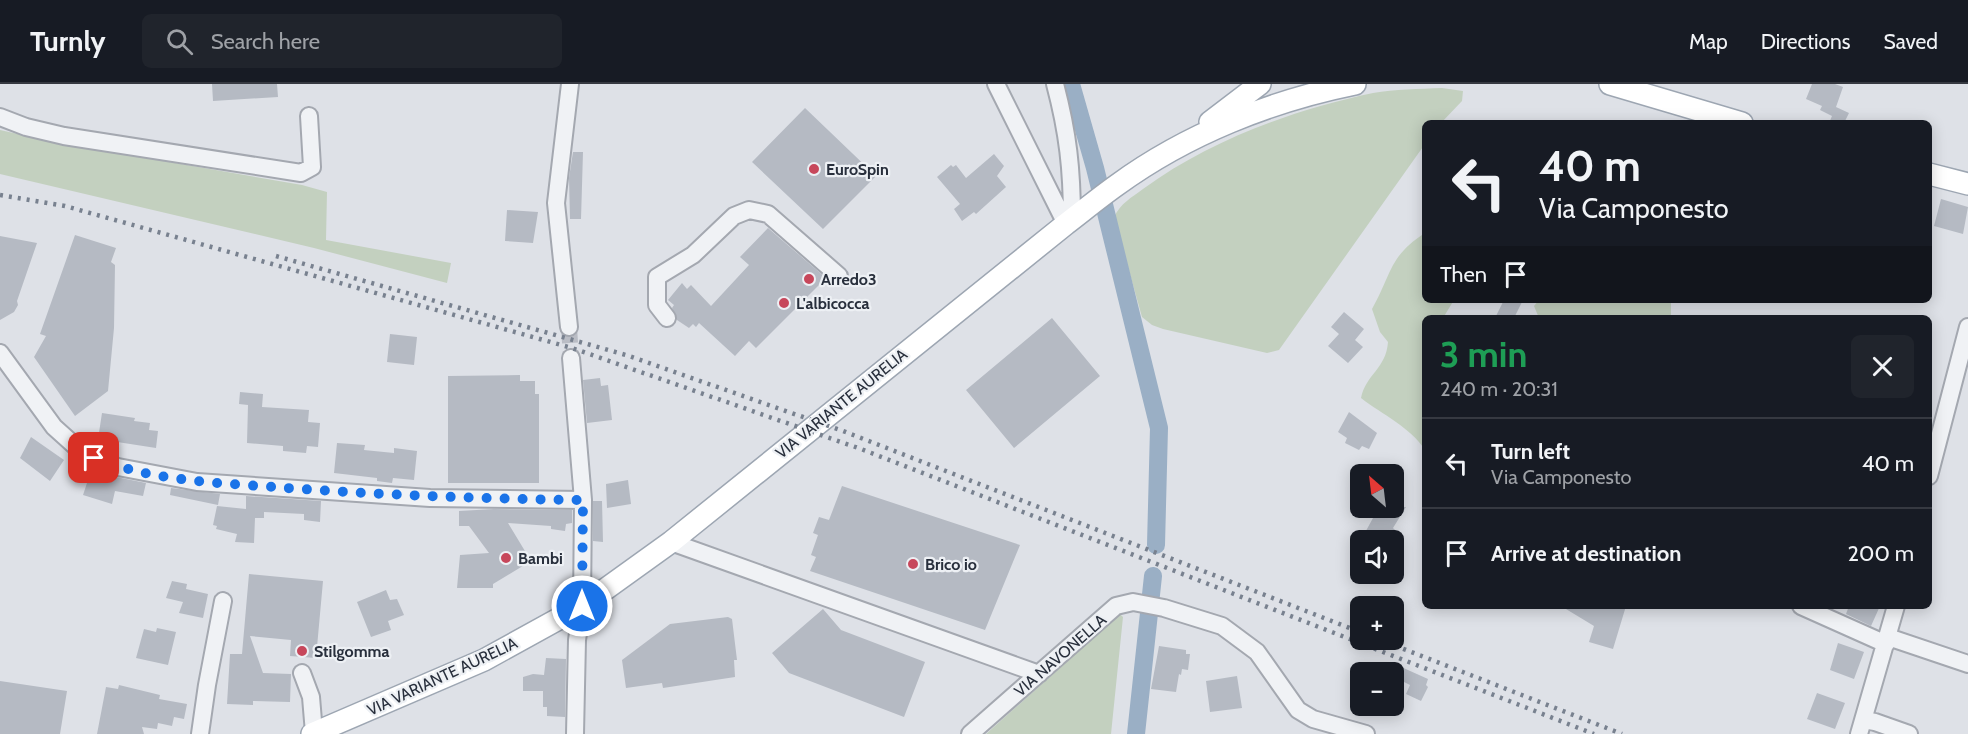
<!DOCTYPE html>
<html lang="en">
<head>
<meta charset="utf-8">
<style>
  :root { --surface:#171b24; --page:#20242c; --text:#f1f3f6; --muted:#9ea1a6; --line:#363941 }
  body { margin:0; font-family:Cabin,sans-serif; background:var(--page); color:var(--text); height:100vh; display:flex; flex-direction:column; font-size:22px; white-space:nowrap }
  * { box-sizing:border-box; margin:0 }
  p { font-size:20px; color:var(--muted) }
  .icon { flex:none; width:33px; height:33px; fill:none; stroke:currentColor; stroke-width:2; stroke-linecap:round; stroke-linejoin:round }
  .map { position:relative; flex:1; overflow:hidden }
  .panel { position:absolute; left:1422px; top:231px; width:510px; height:294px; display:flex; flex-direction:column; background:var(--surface); border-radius:9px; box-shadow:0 3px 15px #0003 }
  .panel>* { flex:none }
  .top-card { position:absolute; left:1422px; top:36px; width:510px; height:183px; border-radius:9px; box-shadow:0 3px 15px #0003; background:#171b24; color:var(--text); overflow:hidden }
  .needle { width:39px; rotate:332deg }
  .fabs { position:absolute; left:1350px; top:380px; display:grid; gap:12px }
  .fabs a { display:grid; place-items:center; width:54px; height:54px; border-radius:9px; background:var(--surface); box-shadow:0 3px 15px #0003; font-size:30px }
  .pin { position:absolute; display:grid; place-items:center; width:51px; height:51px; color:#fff; margin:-26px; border-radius:12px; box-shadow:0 3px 9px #0006 }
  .me { position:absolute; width:66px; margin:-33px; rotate:0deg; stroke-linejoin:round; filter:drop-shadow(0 0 4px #0008) }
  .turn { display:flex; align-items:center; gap:21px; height:126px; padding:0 18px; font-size:27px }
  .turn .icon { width:78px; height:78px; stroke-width:2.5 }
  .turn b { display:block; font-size:42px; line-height:51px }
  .then { display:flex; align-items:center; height:57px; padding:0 18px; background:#0003; gap:12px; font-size:22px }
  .round { display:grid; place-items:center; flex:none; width:63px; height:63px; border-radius:9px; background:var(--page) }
  .overview { display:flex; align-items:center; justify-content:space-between; height:102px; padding:0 18px }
  h1 { font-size:36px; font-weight:700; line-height:45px; color:#1e9e55 }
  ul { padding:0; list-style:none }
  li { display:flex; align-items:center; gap:18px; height:90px; padding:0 18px; border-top:2px solid var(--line) }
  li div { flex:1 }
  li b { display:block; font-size:22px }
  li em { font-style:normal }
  header { display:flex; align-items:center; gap:36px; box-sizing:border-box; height:84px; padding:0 30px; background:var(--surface); border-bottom:2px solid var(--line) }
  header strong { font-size:28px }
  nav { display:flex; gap:33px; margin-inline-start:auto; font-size:21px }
  .search { width:420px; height:54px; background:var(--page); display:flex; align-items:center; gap:15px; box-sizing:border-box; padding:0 21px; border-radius:9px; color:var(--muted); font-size:22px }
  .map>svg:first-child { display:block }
</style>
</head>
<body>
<header>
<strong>Turnly</strong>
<div class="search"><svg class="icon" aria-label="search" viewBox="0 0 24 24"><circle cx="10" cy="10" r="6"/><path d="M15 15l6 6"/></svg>Search here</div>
<nav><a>Map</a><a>Directions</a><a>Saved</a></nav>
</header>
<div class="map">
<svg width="1968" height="650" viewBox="0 0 1968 650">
  <rect width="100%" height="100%" fill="#dee1e7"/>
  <path fill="#c3d0bf" d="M1442 4 1463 7 1462 17 1441 39H1425V60L1279 266 1267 269 1163 245 1152 241 1142 233 1114 133C1121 119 1131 114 1143 105 1210 56 1293 26 1373 9 1395 5 1419 5 1442 4Z
    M0 46 54 58 302 101 327 108 326 156 451 179 447 199 314 164 0 90Z
    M1425 149V216H1454L1443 234H1425V366C1410 343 1383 331 1361 314 1366 290 1386 285 1388 258L1380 248 1372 225C1392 190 1388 173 1425 149Z
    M1539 216H1671V234H1539L1534 222Z
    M1120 530 1123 533 1111 650H986Z"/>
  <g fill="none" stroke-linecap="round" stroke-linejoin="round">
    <path stroke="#9aafc5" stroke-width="18" d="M1071 0 1095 84 1159 344 1156 461
      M1136 650 1153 492"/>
  </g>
  <path fill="#b5bac3" d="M212 0H277L278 13 213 17Z
    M1812 0H1835L1843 3 1836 23 1849 29 1844 39H1829L1832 32 1820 26 1822 22 1806 15Z
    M805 24 876 92 823 145 752 78Z
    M573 68H583L581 135H570L569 94Z
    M994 70 1004 82 997 92 1006 103 976 130 974 128 962 137 954 125 960 120 937 93 951 81 953 83 956 81 966 94Z
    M1941 115 1968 123 1963 150 1934 142Z
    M507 126 538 128 533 159 505 157Z
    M768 144 826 194 756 264 749 257 735 272 699 239 696 243 693 240 689 244 677 236 672 224 674 221 668 216 682 199 687 205 691 201 711 222 749 181 740 173Z
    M75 151 116 164 111 178 115 181 114 244 108 307 75 332 34 273 46 252 40 250Z
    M0 152 37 159 17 217 18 221 14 228 0 236Z
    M1504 216H1523L1514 234H1495Z
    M1344 228 1364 245 1355 256 1363 263 1348 279 1328 262 1339 250 1331 243Z
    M1052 234 1100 292 1014 364 966 306Z
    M390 250 417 253 414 281 387 278Z
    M520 291V297H535V310H539V399H448V292Z
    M600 294 601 302 608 301 612 336 587 339 583 296Z
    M240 308 263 310 262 323 309 326 308 338 320 339 318 363 307 362 306 369 283 367V362L247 359 248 321 239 320Z
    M1349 328 1377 349 1369 365 1362 362 1359 366 1345 359 1347 354 1338 348Z
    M102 329 135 334 134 337 150 339 149 346 158 347 156 364 98 355Z
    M31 353 64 376 50 397 20 374Z
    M337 359 365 361 364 366 394 369V364L417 367 414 396 393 394 392 399 377 397V394L334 389Z
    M92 384 116 393 146 399 143 412 115 407 112 420 83 411Z
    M628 396 631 420 607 424 606 400Z
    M842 402 1020 461 985 546 810 487 816 473 811 471 818 451 813 449 819 433 829 436Z
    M171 404 220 410 218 421 170 411Z
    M246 412 321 417 320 438 304 436V430L264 428V434H255L254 459 235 458 237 450 216 445 217 442 213 441 217 422 246 425Z
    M593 417H602L603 458 593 457Z
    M1379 423H1406L1393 444 1395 446 1389 456H1361Z
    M494 425 572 426V439L566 440 565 447 551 445V442L508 439 531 477 493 500V504H457L460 471 489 469 469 442H459V427Z
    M249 490 323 497 316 574 290 572 291 556 250 552 263 589 291 590 290 618 253 617V621L227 620 230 570H242Z
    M172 497 187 500 186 505 208 510 203 534 179 529 183 518 166 514Z
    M386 506 390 516 397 515 404 531 388 537 391 546 371 553 357 518Z
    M1561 522H1626L1613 565 1589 558 1594 542Z
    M1849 522H1880L1871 542 1846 530Z
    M823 525 841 546 925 578 904 633 789 589 772 569Z
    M728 533 732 535 737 576H734L735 593 663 604 662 599 626 604 622 576 670 540Z
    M157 544 176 548 168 581 136 574 144 545 156 548Z
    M1838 559 1864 568 1854 595 1830 586Z
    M1159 562 1186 566V570H1190L1188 586 1182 585 1181 591 1179 590 1176 608 1151 605Z
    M546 574 566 575 565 633 547 632V623H543V607H523V593L533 590 544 591Z
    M1399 582 1428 595 1426 601 1428 603 1421 617 1406 610 1410 601 1394 593Z
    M1237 592 1242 624 1210 628 1206 597Z
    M0 597 67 607 60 650H0Z
    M119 601 160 611 159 615 187 620 184 635 174 633 172 642 158 639 157 645 142 643 144 650H97L106 603 118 605Z
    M1817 609 1845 619 1835 645 1807 635Z"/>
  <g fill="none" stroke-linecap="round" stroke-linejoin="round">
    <path stroke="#babdc5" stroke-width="16" stroke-dasharray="16 8" stroke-linecap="butt" d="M569 243 571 274"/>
    <defs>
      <path id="minor" d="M996 0 1066 140
        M1055 0C1068 49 1072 86 1072 136
        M0 33 26 43 64 52 301 89 312 83 309 32
        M667 234 657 221V193L693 171 734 132 749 126 768 130 839 192
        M569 243 556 119 570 0
        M0 269 54 343 74 361 94 374 118 383 197 398 430 414 583 416
        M571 274 583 416 582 522 577 556 575 650
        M1929 392 1968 243
        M671 458 1039 590
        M1801 522 1886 560
        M1888 553 1968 580
        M302 589 311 613 314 649
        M1863 636 1875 638 1909 650
        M200 650 207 601 223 517
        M970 650 1116 522 1133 518 1164 524 1222 542 1257 568 1298 626 1313 635 1366 650
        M1859 650 1896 522"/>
      <path id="major" d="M1610 0 1742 39
        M1210 38 1260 0
        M1929 90 1968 100
        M312 650 484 576 582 522 671 458 1066 140C1083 127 1100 113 1117 101 1187 50 1271 17 1355 0"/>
    </defs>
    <use href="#minor" stroke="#a4a8b0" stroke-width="20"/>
    <use href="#major" stroke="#9da6b2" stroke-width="24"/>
    <use href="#minor" stroke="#f0f2f5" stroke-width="16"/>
    <use href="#major" stroke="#fff" stroke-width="21"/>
    <path stroke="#78818f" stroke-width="4.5" stroke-dasharray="3 6" stroke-linecap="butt" d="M0 111 65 122 572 264 861 365 1594 650
      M276 172 626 271 843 347 1360 548
      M1378 555 1622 650"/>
  </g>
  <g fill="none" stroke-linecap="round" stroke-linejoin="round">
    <path stroke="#1a73e8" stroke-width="10" stroke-dasharray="0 18" d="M94 374C155 398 223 399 287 404 386 411 484 415 583 416L582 522"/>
  </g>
  <g fill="#c7475b" stroke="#edf0f4" stroke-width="2">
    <circle cx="814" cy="85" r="6"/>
    <circle cx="809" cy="195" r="6"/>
    <circle cx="784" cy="219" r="6"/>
    <circle cx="506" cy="474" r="6"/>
    <circle cx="913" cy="480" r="6"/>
    <circle cx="302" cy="567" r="6"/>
  </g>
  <g text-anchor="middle" stroke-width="4.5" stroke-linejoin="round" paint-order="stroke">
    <g font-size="16" font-weight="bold" fill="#282f3c" stroke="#edf0f4" text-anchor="start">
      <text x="826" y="91">EuroSpin</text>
      <text x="821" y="201">Arredo3</text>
      <text x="796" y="225">L'albicocca</text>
      <text x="518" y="480">Bambi</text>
      <text x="925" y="486">Brico io</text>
      <text x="314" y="573">Stilgomma</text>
    </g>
    <g font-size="16" fill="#282f3c" stroke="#edf0f4">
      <text transform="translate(841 319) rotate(-39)" y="6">VIA VARIANTE AURELIA</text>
      <text transform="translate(1060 571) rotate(-41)" y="6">VIA NAVONELLA</text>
      <text transform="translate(442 592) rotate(-25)" y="6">VIA VARIANTE AURELIA</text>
    </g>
  </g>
</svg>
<div class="fabs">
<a><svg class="needle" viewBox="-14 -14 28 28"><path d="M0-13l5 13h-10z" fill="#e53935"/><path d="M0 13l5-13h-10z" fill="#9ea1a6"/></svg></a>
<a><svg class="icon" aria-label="sound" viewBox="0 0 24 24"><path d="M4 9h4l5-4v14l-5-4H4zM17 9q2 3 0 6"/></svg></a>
<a>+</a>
<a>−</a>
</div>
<div class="pin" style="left:94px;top:374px;background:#d93025"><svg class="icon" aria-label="arrive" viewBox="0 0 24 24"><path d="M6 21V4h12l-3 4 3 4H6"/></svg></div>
<svg class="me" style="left:582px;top:522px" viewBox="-20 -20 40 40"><circle r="17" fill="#1a73e8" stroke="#fff" stroke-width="3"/><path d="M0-11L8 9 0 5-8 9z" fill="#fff"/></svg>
<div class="top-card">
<div class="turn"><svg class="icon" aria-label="left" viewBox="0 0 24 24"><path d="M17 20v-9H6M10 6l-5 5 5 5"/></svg><div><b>40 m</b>Via Camponesto</div></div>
<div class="then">Then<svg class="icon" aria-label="arrive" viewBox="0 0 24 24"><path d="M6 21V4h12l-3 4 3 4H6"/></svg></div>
</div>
<section class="panel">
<div class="overview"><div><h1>3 min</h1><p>240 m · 20:31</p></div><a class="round"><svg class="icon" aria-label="close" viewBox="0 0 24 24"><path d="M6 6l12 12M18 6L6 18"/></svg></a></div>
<ul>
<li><svg class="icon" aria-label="left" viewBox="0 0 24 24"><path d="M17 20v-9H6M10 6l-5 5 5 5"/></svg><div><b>Turn left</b><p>Via Camponesto</p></div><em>40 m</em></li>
<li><svg class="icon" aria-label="arrive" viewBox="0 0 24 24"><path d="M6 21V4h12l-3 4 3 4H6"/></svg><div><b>Arrive at destination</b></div><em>200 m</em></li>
</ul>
</section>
</div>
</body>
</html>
